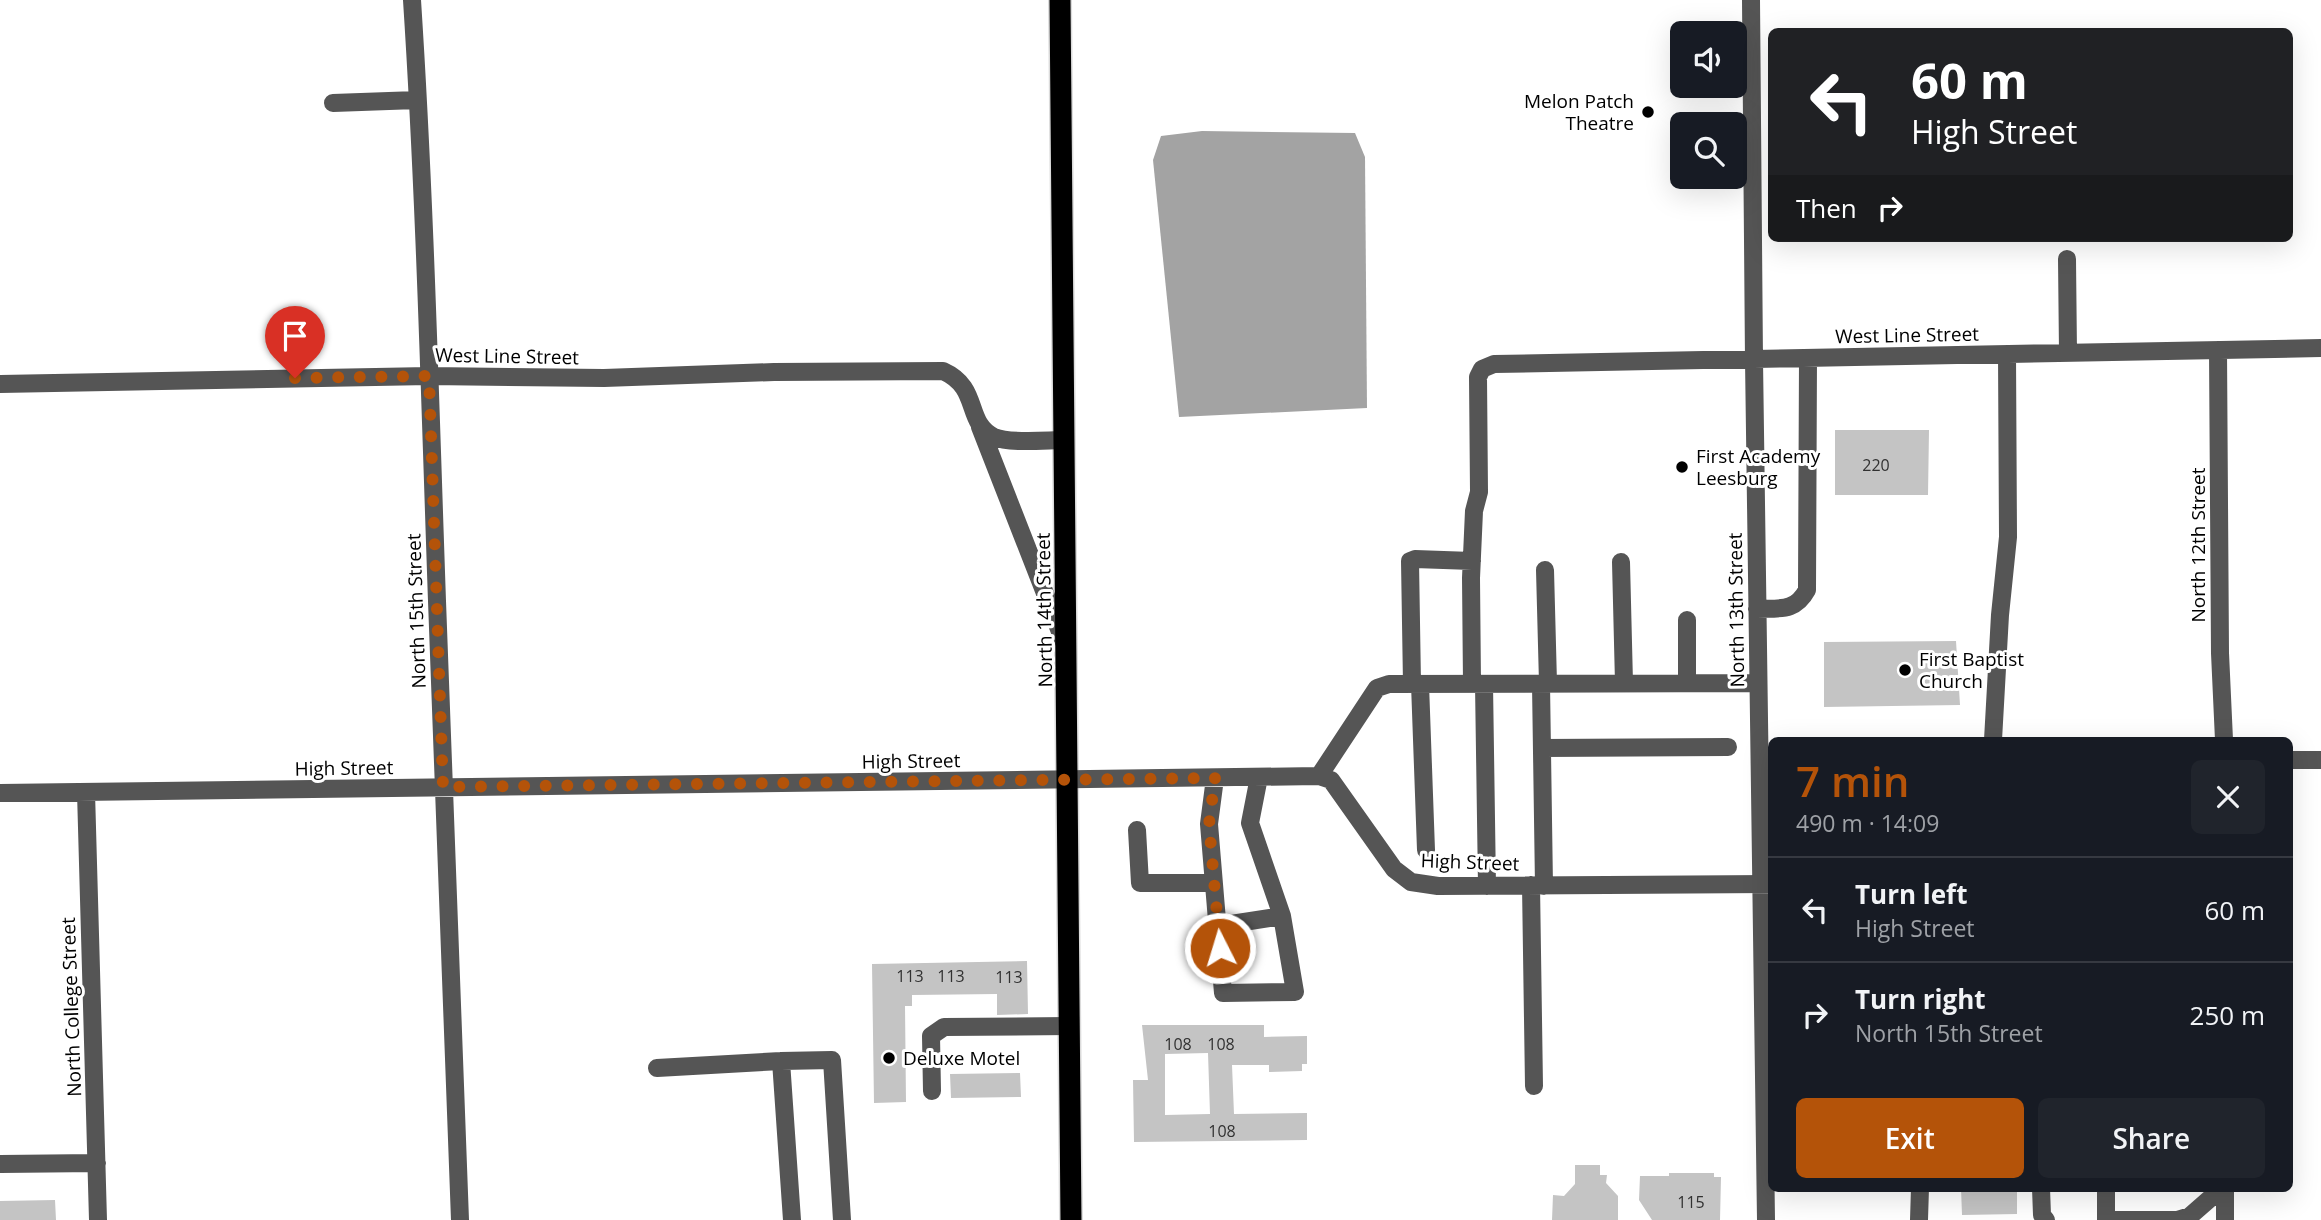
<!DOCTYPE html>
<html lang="en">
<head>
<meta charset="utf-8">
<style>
  :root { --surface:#171b24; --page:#20242c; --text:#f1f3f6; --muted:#9ea1a6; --line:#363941; --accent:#b45309 }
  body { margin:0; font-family:"Open Sans",sans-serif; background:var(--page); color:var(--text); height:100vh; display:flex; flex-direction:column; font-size:26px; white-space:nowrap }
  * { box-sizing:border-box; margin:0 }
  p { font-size:23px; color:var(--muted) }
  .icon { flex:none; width:38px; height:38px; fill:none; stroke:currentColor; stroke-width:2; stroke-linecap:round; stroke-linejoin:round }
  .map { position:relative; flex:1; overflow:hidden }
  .sheet { position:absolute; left:1768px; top:737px; width:525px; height:455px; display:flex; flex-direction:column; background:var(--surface); border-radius:10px; box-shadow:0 7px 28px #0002 }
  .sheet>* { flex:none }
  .guide { position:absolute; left:1768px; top:28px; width:525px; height:214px; border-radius:10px; box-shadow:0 7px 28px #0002; background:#202124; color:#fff; overflow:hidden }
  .tools { position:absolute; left:1670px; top:21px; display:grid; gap:14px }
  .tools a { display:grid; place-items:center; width:77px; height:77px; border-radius:10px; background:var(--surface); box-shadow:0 7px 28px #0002; font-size:35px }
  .pin { position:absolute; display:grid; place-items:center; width:60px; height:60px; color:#fff; margin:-72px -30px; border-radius:50% 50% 50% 0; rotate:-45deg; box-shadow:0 0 7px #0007 }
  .pin .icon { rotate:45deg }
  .me { position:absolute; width:77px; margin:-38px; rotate:355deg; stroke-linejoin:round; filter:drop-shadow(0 0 5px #0008) }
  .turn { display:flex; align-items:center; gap:24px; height:147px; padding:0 28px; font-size:32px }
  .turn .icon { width:91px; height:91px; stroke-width:2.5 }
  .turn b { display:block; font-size:49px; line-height:60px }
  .then { display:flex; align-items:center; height:66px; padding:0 28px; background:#0003; gap:14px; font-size:26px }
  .round { display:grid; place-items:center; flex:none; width:74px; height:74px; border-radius:10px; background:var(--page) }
  .overview { display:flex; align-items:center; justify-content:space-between; height:119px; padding:0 28px }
  h1 { font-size:42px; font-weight:600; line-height:52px; color:var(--accent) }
  .primary-button { display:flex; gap:14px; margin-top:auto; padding:14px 28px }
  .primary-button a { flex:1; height:80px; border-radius:10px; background:var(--accent); color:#fff; font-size:28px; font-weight:600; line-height:80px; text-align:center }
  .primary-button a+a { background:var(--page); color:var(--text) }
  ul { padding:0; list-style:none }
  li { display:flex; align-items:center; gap:21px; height:105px; padding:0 28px; border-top:2px solid var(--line) }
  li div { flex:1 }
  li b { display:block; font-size:26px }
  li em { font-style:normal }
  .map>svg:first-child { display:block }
</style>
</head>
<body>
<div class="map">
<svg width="2321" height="1220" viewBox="0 0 2321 1220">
  <rect width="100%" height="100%" fill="#fff"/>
  <path fill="#a3a3a3" d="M1202 131 1355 133 1365 157 1367 408 1179 417 1153 160 1161 136Z"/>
  <path fill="#c4c4c4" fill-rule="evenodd" d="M1835 430H1929L1928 495H1835Z
    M1956 641 1960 705 1824 707V642Z
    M1027 961 1028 1014 997 1015V994L912 995V1006H905L906 1102 874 1103 872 964Z
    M1142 1025H1264V1037L1307 1036V1064H1302V1071L1269 1072V1065H1232L1234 1114 1307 1113V1140L1134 1142 1133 1080H1148ZM1208 1053 1210 1114 1165 1115V1054Z
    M1020 1073 1021 1097 951 1098 950 1074Z
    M1575 1165H1600V1175H1607L1606 1183 1618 1196V1220H1552L1553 1195 1564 1196 1575 1184Z
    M1669 1173H1714V1177H1721L1720 1220H1652L1639 1200 1640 1176H1669Z
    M1961 1188H2017V1214L1962 1215Z
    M55 1200 56 1220H0V1201Z"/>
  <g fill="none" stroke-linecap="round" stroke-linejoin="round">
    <defs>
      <path id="highway" d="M1060 0 1071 1220"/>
    </defs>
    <use href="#highway" stroke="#dbdbdb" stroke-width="24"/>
    <path stroke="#555" stroke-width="18" d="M412 0C425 200 430 401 437 601 444 807 454 1013 460 1220
      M1751 0 1754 360 1766 1220
      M333 103 417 100
      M2067 259 2068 353
      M2218 350 2220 653 2224 740
      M0 384 429 376 604 378 774 372 943 371C981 388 964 422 994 437 1010 444 1047 440 1065 440
      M980 427 1064 642
      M1621 562 1624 683
      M1545 570 1548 683
      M1757 609C1780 608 1795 612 1807 590L1808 358
      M1687 620V683
      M1412 684 1410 561 1415 559 1472 561
      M1420 684 1426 850
      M1472 684 1471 578 1474 511 1479 492 1478 377 1482 369 1494 364 2321 348
      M1484 684 1487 886
      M1541 684 1544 886
      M1993 740 2000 615 2008 537 2007 354
      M1542 748 1728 747
      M2289 760H2321
      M1319 776 1377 688 1389 684 1758 683
      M1215 778 1209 824 1223 993 1295 992 1282 916 1250 823 1259 777
      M86 792 98 1220
      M0 793 1319 776 1331 780 1394 869 1411 882 1438 886 1771 884
      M1137 830 1140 883H1213
      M1531 885 1534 1086
      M1218 926 1282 916
      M657 1068 781 1061
      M932 1091 931 1036 944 1027 1070 1026
      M0 1164 97 1163
      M2041 1188 2042 1215 2046 1220
      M792 1220 781 1061 832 1060 842 1220
      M1919 1220 1920 1188
      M2106 1220V1188
      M2115 1220H2177L2190 1216 2222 1188
      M2225 1220V1188"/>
    <use href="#highway" stroke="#000" stroke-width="21"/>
  </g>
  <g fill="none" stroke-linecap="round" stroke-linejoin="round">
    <path stroke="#b45309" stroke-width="12" stroke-dasharray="0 21.6" d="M295 378 429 376 443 787 1215 778 1209 824 1220 948"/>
  </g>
  <g fill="#000" stroke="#fff" stroke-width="2.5">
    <circle cx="1648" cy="112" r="7"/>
    <circle cx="1682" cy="467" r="7"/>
    <circle cx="1905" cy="670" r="7"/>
    <circle cx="889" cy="1058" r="7"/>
  </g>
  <g text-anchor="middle" stroke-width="6" stroke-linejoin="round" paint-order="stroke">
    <g font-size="16" fill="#313131">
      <text x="1876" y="471">220</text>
      <text x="910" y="982">113</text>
      <text x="951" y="982">113</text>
      <text x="1009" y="983">113</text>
      <text x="1178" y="1050">108</text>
      <text x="1221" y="1050">108</text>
      <text x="1222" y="1137">108</text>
      <text x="1691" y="1208">115</text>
    </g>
    <g font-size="19" fill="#000" stroke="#fff" text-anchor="start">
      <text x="1634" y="108" text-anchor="end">Melon Patch<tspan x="1634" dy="22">Theatre</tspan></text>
      <text x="1696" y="463">First Academy<tspan x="1696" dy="22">Leesburg</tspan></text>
      <text x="1919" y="666">First Baptist<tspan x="1919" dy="22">Church</tspan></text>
      <text x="903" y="1065">Deluxe Motel</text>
    </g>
    <g font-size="19" fill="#000" stroke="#fff">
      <text transform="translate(1907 335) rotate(-1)" y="7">West Line Street</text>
      <text transform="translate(507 356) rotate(1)" y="7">West Line Street</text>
      <text transform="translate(2198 545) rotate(-90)" y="7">North 12th Street</text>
      <text transform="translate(1044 610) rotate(-91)" y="7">North 14th Street</text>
      <text transform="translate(1736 610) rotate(-91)" y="7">North 13th Street</text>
      <text transform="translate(416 611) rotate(-92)" y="7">North 15th Street</text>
      <text transform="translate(911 761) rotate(-1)" y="7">High Street</text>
      <text transform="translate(344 768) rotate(-1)" y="7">High Street</text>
      <text transform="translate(1470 862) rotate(2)" y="7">High Street</text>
      <text transform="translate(71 1007) rotate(-92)" y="7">North College Street</text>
    </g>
  </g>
</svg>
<div class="tools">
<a><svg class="icon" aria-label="sound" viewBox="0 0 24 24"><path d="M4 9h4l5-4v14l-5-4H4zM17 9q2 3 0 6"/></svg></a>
<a><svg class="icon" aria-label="search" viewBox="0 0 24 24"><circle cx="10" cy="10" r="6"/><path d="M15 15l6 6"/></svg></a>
</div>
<div class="pin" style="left:295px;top:378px;background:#d93025"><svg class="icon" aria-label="arrive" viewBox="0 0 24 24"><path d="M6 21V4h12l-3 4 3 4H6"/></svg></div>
<svg class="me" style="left:1220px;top:948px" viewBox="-20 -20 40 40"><circle r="17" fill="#b45309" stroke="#fff" stroke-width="3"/><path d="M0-11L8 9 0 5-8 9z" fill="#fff"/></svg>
<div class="guide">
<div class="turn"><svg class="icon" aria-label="left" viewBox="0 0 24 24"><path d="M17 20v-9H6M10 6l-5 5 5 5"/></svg><div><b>60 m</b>High Street</div></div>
<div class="then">Then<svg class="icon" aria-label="right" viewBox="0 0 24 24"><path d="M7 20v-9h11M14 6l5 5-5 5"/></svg></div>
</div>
<section class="sheet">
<div class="overview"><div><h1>7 min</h1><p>490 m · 14:09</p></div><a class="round"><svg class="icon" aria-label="close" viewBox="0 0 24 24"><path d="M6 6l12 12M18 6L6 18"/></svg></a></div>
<ul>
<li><svg class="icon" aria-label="left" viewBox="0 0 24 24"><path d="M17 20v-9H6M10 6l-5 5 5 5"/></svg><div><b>Turn left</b><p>High Street</p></div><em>60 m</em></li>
<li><svg class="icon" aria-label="right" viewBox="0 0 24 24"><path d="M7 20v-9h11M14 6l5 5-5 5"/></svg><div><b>Turn right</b><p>North 15th Street</p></div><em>250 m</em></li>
</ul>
<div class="primary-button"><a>Exit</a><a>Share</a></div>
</section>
</div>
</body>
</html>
